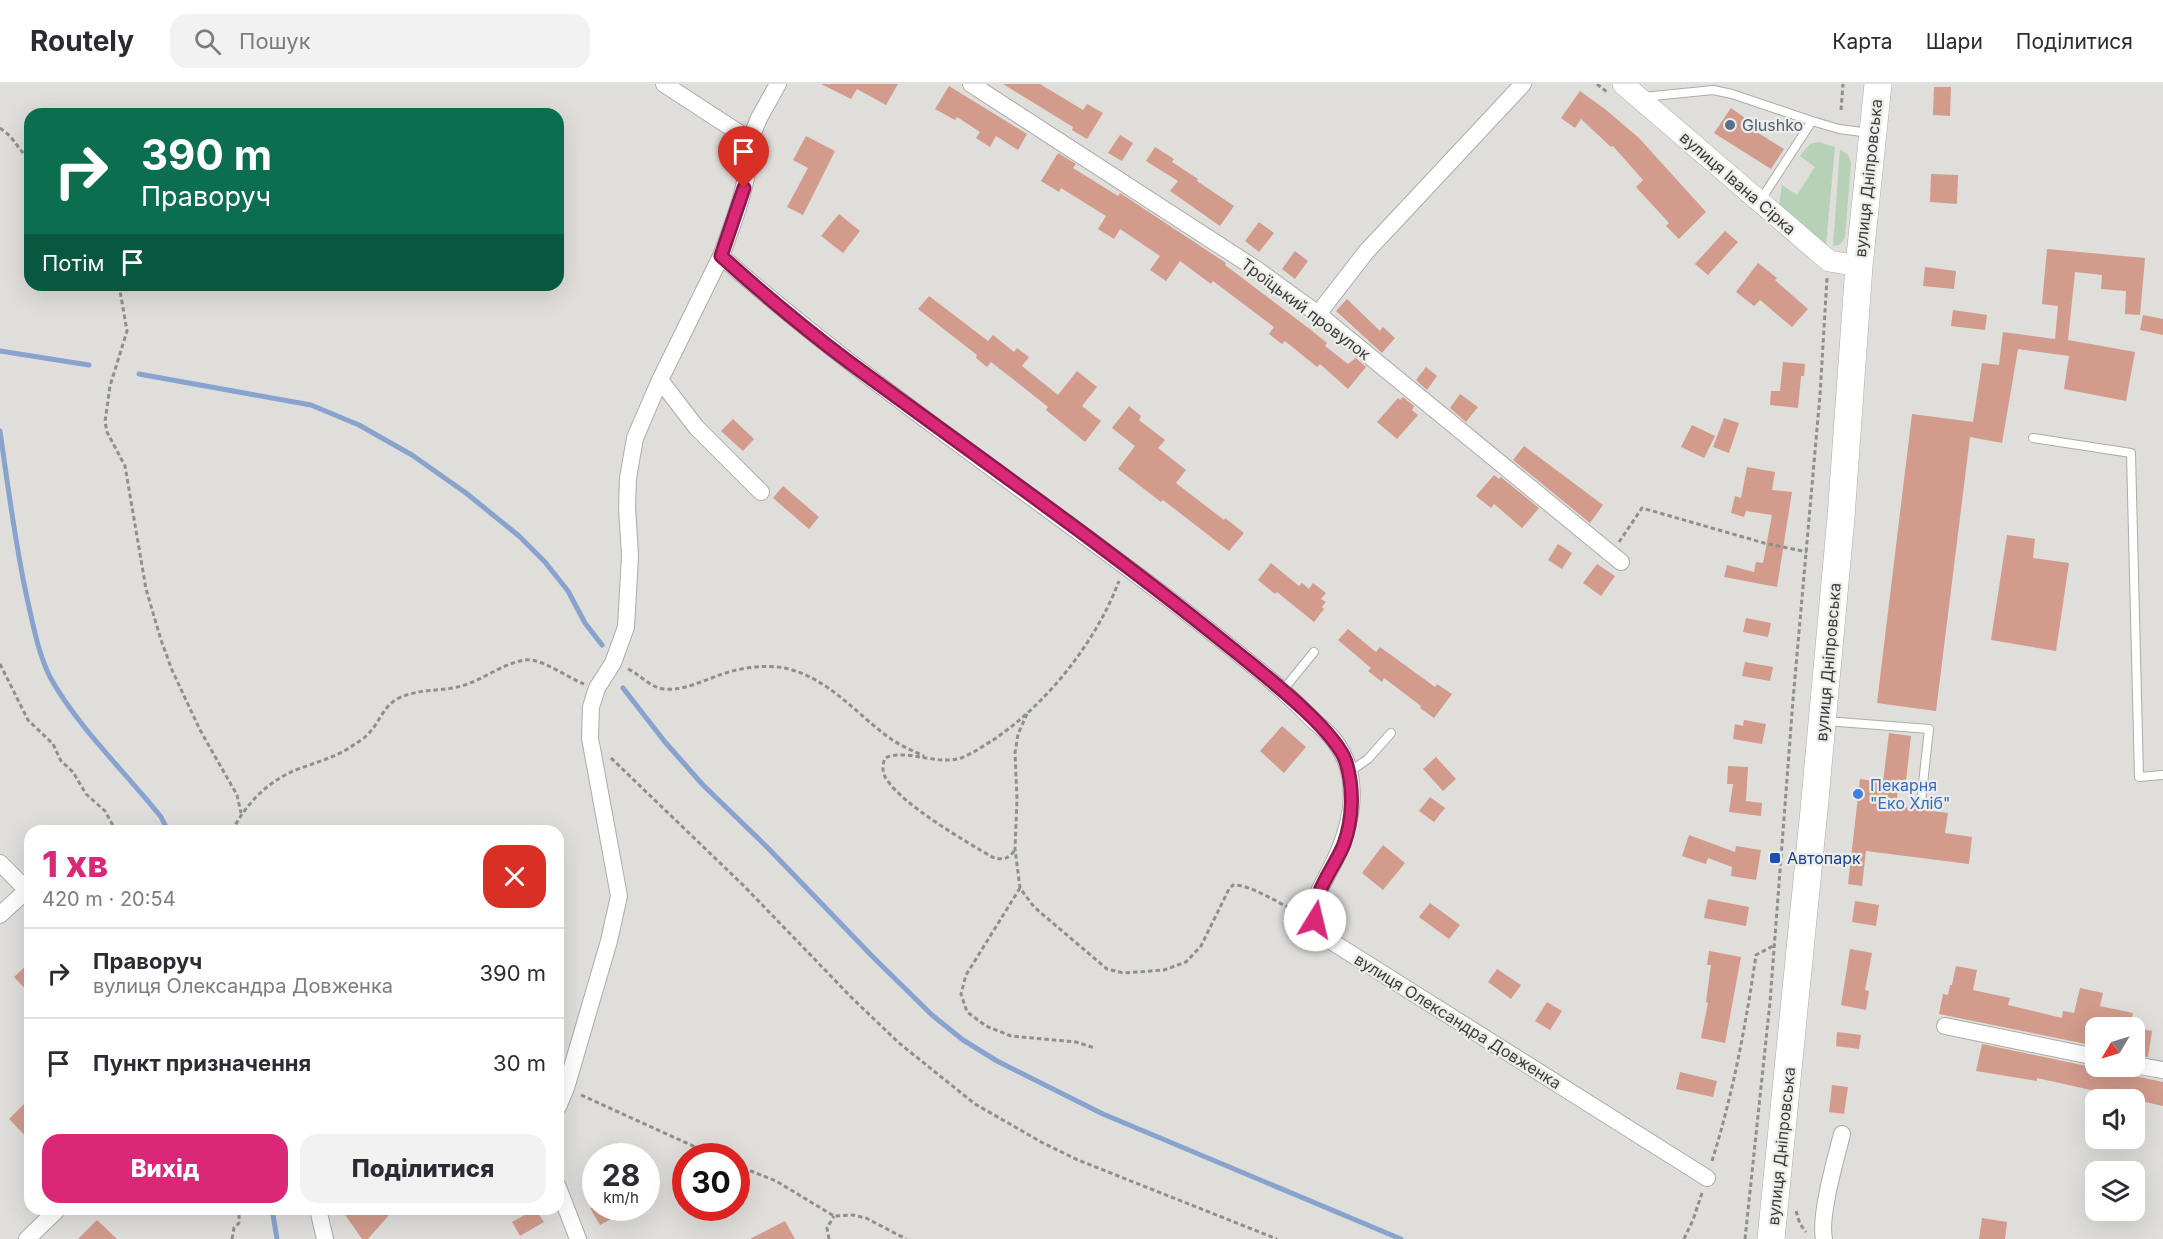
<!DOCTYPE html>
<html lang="uk">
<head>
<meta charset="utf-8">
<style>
  :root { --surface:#fff; --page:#f2f2f3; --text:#2b2b33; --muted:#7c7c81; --line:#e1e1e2; --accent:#db2777 }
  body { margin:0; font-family:Inter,sans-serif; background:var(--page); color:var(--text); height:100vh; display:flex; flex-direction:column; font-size:22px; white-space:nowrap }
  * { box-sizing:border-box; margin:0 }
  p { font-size:20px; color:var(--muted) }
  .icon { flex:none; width:33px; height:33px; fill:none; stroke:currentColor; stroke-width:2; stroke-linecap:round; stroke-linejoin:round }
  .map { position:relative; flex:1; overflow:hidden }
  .side { position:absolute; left:24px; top:741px; width:540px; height:390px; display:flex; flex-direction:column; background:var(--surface); border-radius:18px; box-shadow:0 6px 24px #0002 }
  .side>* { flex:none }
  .hud { position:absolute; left:24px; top:24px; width:540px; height:183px; border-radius:18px; box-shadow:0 6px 24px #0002; background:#0b6e4f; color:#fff; overflow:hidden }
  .needle { width:39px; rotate:232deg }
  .tools { position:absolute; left:2085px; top:933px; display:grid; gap:12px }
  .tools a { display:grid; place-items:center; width:60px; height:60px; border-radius:12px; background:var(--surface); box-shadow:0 6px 24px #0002; font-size:30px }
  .speed { position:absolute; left:582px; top:1059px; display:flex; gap:12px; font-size:30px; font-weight:700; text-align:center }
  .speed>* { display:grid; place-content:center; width:78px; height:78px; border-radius:50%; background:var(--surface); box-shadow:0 6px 24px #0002; line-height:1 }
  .speed small { font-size:15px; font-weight:400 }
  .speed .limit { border:9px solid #d22; background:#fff; color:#111 }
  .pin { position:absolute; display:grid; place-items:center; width:51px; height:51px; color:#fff; margin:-62px -26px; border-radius:50% 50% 50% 0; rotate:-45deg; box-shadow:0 0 6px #0007 }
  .pin .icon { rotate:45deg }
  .me { position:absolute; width:66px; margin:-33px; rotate:9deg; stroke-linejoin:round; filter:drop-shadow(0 0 4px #0008) }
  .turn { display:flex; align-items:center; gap:21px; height:126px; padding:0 18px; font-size:27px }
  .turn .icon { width:78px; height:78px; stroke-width:2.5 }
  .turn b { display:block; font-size:42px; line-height:51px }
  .then { display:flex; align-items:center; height:57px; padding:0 18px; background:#0003; gap:12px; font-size:22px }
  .round { display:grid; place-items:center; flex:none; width:63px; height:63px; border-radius:18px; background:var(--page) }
  .head { display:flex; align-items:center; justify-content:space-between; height:102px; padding:0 18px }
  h1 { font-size:36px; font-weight:800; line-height:45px; color:var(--accent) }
  .cta { display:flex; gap:12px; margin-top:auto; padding:12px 18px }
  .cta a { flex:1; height:69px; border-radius:18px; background:var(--accent); color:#fff; font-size:24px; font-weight:800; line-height:69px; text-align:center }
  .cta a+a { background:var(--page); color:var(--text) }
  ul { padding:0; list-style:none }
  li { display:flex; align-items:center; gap:18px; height:90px; padding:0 18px; border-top:2px solid var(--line) }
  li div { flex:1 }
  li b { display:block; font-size:22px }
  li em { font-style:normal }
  header { display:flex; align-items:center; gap:36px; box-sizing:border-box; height:84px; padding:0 30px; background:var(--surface); border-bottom:2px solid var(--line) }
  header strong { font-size:28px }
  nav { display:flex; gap:33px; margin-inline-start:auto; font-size:21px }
  .search { width:420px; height:54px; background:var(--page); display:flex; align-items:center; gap:15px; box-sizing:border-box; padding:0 21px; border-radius:18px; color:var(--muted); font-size:22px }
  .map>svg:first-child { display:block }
</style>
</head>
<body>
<header>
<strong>Routely</strong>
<div class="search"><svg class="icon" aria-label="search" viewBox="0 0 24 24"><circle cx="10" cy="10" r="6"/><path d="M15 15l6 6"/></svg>Пошук</div>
<nav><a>Карта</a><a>Шари</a><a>Поділитися</a></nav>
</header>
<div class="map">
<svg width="2163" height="1155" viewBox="0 0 2163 1155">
  <rect width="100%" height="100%" fill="#dfdedb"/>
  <path fill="#b6d1b5" d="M1818 58 1835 63 1826 161 1779 122 1782 101 1797 111 1815 83 1800 72 1810 60Z
    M1840 65 1849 72 1851 79 1845 154 1839 161 1833 162Z"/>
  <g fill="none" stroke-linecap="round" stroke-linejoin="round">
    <path stroke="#88a3ce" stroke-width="5" d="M0 267 89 281
      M139 290 311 321 359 341 412 371 466 409 519 452 545 478 568 507 585 539 602 561
      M0 347C8 403 15 459 27 514 33 540 38 569 50 593 77 642 126 689 161 733L168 747
      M623 604 665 658 703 701 767 763 873 873 932 931 963 956 997 977 1103 1030 1401 1155
      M272 1125 277 1155"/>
  </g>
  <path fill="#d29b8b" d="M821 0H898L886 21 857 5 851 15Z
    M1003 0H1040L1083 26 1087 20 1103 29 1087 55 1072 46 1073 43Z
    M949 2 1027 50 1018 66 996 52 990 63 976 54 980 48 957 33 955 36 935 25Z
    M1934 3H1951L1950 32 1933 31Z
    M1580 7 1605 25 1639 54 1706 128 1679 155 1666 142 1669 139 1636 103 1643 96 1613 62 1611 63 1581 35 1575 44 1561 34Z
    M1731 24 1745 34 1742 39 1784 65 1771 85 1714 49Z
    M1120 51 1133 59 1122 77 1108 69Z
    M806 52 835 67 803 131 787 123 808 84 793 76Z
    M1155 63 1174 75 1172 78 1198 95 1197 97 1234 122 1220 142 1170 107 1178 97 1146 77Z
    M1058 69 1076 80 1073 84 1118 112 1120 109 1226 179 1225 181 1311 246 1327 259 1325 262 1348 280 1356 274 1366 283 1348 305 1320 280 1317 283 1285 257 1282 260 1269 250 1274 243 1213 197 1211 200 1180 177 1166 197 1150 186 1160 172 1120 145 1114 155 1098 145 1106 132 1061 104 1059 108 1041 97Z
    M1931 90 1958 91 1957 120 1930 118Z
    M839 130 860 147 843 169 821 152Z
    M1259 138 1274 149 1259 168 1245 157Z
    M1725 147 1738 158 1708 191 1695 180Z
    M2047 165 2145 174 2140 231 2125 230 2126 207 2101 205 2102 191 2075 188 2068 256 2135 268 2126 317 2064 305 2069 272 2018 265 2002 359 1970 353 1936 627 1877 619 1912 330 1973 338 1982 279 1999 281 2003 248 2055 255 2058 222 2042 220Z
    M1295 167 1308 177 1295 195 1282 185Z
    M1758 179 1777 194 1775 196 1808 225 1792 243 1760 216 1754 222 1736 208Z
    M1925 183 1956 187 1954 205 1923 202Z
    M929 212 988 257 993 251 1014 268 1017 264 1029 273 1022 282 1058 311 1077 287 1097 303 1082 322 1101 337 1085 358 1046 326 1048 323 1023 303 991 278 987 283 976 274 977 271 918 225Z
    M1347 215 1380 247 1383 243 1395 254 1382 269 1336 227Z
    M1953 226 1987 231 1985 246 1951 242Z
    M2143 231 2163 235V251L2140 246Z
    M1783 278 1805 280 1804 292H1801L1798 324 1770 321 1771 307H1780Z
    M1426 283 1437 292 1427 306 1416 296Z
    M1460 310 1478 323 1466 338 1450 324Z
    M1403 313 1414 322 1412 326 1418 331 1397 355 1377 338 1398 314 1400 316Z
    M1129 322 1141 332 1139 336 1165 356 1158 364 1186 386 1176 399 1224 436 1225 434 1244 449 1229 467 1163 416 1161 418 1118 385 1135 362 1112 344Z
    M1724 334 1739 339 1729 369 1713 363Z
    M733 335 754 355 743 367 721 347Z
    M1692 341 1715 352 1704 374 1681 363Z
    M1524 362 1603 421 1590 439 1513 376Z
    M1747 383 1775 388 1772 406 1792 408 1777 503 1724 493 1727 481 1754 488 1756 478 1763 479 1772 431 1746 427 1744 433 1731 429 1735 412 1741 414Z
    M1494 391 1499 395 1501 393 1539 424 1522 444 1494 420 1491 424 1476 412Z
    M783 402 819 433 809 445 773 414Z
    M2007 451 2035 455 2033 474 2069 479 2056 567 1991 556Z
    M1558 460 1572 469 1562 485 1548 476Z
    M1271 479 1299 502 1302 499 1309 505 1313 499 1326 509 1321 515 1326 518 1322 523 1324 525 1314 538 1277 508 1275 510 1258 496Z
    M1597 480 1615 492 1601 512 1583 499Z
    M1746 534 1771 539 1768 553 1743 548Z
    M1348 545 1376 568 1380 563 1435 603 1437 600 1452 610 1434 634 1420 624 1421 622 1384 594 1382 598 1368 587 1371 584 1338 556Z
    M1745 578 1773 583 1770 597 1742 592Z
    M1744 636 1766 640 1762 660 1733 655 1735 640 1743 642Z
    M1282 642 1306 663 1284 689 1260 667Z
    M1889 649 1911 652 1906 697 1899 696 1896 722 1948 729 1945 749 1972 753 1969 780 1866 767 1862 802 1848 800 1860 695 1883 698Z
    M1436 673 1456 695 1443 707 1423 685Z
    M1728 682 1748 683 1746 717 1762 719 1761 732 1729 728 1733 700H1727Z
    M1430 713 1445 724 1434 738 1419 727Z
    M1689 751 1735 768 1736 762 1761 766 1756 796 1731 792 1732 783 1708 774 1706 780 1682 772Z
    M1383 761 1405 779 1383 806 1362 789Z
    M1708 815 1749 823 1746 842 1704 834Z
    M1855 817 1879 821 1876 842 1852 838Z
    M1430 819 1460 841 1449 855 1419 833Z
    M1850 865 1872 869 1865 906 1869 907 1866 926 1841 921Z
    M1709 867 1741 873 1725 959 1701 954 1708 919 1706 918 1711 881H1707Z
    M30 878V910L14 893Z
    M1956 882 1977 886 1973 906 2010 914 2008 921 2062 934 2063 927 2074 929 2080 904 2103 909 2100 922 2133 929 2130 944H2096V962L1939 930 1943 910 1948 911 1950 901H1952Z
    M1497 885 1521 901 1511 915 1488 898Z
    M1547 918 1562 927 1550 946 1535 937Z
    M2134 943 2152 947 2148 973 2134 971Z
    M1837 948 1861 951 1859 965 1836 962Z
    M1982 960 2163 998V1022L2037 994V997L1976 987Z
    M1680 988 1717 997 1713 1013 1676 1005Z
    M1832 1001 1848 1003 1844 1030 1829 1028Z
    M30 1014V1057L9 1035Z
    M590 1124H632L600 1141Z
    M341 1125H382L389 1131 368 1155H362Z
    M535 1125 544 1138 520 1152 512 1138Z
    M1982 1134 2007 1138 2005 1155H1979Z
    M97 1136 117 1155H78Z
    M785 1137 795 1155H750Z"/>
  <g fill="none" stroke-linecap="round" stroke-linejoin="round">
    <defs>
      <path id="service" d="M1643 13 1713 6 1732 10 1812 37
        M1760 117 1812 37 1839 45 1870 49
        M2033 354 2131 369 2139 693 2163 691
        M1283 606 1314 568
        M1826 637 1929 645 1921 718
        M1349 688 1368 675 1391 649"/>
      <path id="minor" d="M664 0 750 56C750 97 735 134 721 172 850 286 995 385 1133 488 1175 519 1216 551 1256 584 1276 600 1294 617 1312 635 1319 642 1328 648 1334 656 1364 695 1351 745 1331 784 1325 796 1314 813 1314 826 1314 841 1323 850 1334 859L1707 1094
        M971 0 1256 185 1318 230 1621 478
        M750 56 759 34 778 0
        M1318 230 1366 168 1523 0
        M660 296 696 343 761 408
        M0 779 30 809
        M0 831 27 806
        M1945 942 2096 973
        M2134 981 2163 986
        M558 1023 566 1004 609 857 619 812 590 654 591 623 597 604 613 579 626 543 630 472 627 423 628 394 635 354 660 296 721 172
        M558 1103 578 1155
        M318 1125 325 1155
        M27 1155 58 1125
        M1824 1155C1819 1132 1836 1074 1842 1050"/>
      <path id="tertiary" d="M1623 0 1829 177 1859 182"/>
      <path id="trunk" d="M1771 1155 1814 726 1841 433 1859 182 1878 0"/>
    </defs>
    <use href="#service" stroke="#acaba8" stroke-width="10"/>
    <use href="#minor" stroke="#acaba8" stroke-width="18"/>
    <use href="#tertiary" stroke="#acaba8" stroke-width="22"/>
    <use href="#trunk" stroke="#acaba8" stroke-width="28"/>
    <path stroke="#8f8f8c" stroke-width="3" stroke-dasharray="4.5 3" stroke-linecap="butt" d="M1597 0 1607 8
      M1841 26 1843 0
      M0 44 10 52 30 78
      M119 201 127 247 110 302 105 338 107 348 125 382 146 505 161 556 172 586 200 646 237 711 241 729
      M1619 458 1642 424 1764 459 1807 468
      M0 580 28 636 53 660 61 677 73 688 86 710 105 727 116 747
      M628 585C641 591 649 603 664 605 682 607 700 598 717 592 737 584 764 580 785 584 829 594 856 630 891 655 901 662 913 667 924 672
      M1027 630 1018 650 1015 669 1017 715 1015 765 1020 804 1034 823 1107 885 1123 889 1164 886 1186 878 1201 862 1229 805 1233 801C1250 800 1280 820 1297 828
      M611 674 744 802 852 914 899 959 975 1020 1043 1059 1078 1076 1277 1155
      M232 747C247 718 270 695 301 684 320 677 339 672 355 660 360 657 366 653 370 648 380 637 384 621 399 614 422 603 447 609 470 599 488 592 505 579 525 576 542 574 566 593 584 600
      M1014 767C1008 776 1001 776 992 773 965 757 903 721 887 696 882 689 882 682 885 674 906 664 937 682 961 674 972 670 983 662 993 656 1047 620 1096 558 1119 497
      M1020 804 966 891 961 910 967 928 986 942 1011 952 1076 958 1095 964
      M581 1011 715 1072
      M1712 1077C1733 1010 1746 940 1756 871L1773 862
      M736 1081 776 1097 834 1132 853 1131 866 1134 906 1155
      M1796 1127 1800 1140 1806 1148
      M232 1155 234 1144 239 1139V1125
      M829 1155 827 1144 834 1132
      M1684 1155 1693 1136 1702 1109
      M1745 1155 1770 918 1793 616 1820 311 1827 194"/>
    <use href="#service" stroke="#fff" stroke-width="8"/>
    <use href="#minor" stroke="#fff" stroke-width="16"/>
    <use href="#tertiary" stroke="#fff" stroke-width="21"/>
    <use href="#trunk" stroke="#fff" stroke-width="27"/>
  </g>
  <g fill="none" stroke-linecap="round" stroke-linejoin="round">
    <defs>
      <path id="route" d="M744 104 721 172C762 209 805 245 849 278 980 375 1114 468 1240 571 1267 593 1336 647 1346 678 1354 704 1353 735 1344 760 1334 785 1312 808 1315 836"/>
    </defs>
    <use href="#route" stroke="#8e194d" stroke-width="15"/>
    <use href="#route" stroke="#db2777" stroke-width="10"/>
  </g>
  <circle fill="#5c6f8a" stroke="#ecece8" stroke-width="2" cx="1730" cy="41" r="6"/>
  <circle fill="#3f7fe0" stroke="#ecece8" stroke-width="2" cx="1858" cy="710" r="6"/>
  <rect fill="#1a4fb4" stroke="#ecece8" stroke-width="2" x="1769" y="768" width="12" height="12" rx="3"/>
  <g text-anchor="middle" stroke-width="4.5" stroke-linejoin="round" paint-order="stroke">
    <g font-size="16" fill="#4e5e75" stroke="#ecece8" text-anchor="start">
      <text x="1742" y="47">Glushko</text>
    </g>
    <g font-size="16" fill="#3c3c3a" stroke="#ecece8">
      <text transform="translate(1868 94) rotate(-84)" y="6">вулиця Дніпровська</text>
      <text transform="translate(1738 99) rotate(41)" y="6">вулиця Івана Сірка</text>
      <text transform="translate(1306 225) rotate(37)" y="6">Троїцький провулок</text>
      <text transform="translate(1828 578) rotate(-85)" y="6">вулиця Дніпровська</text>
      <text transform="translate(1458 937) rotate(32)" y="6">вулиця Олександра Довженка</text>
      <text transform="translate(1781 1062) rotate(-84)" y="6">вулиця Дніпровська</text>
    </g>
    <g font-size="16" fill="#366cbe" stroke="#ecece8" text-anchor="start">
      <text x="1870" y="707">Пекарня<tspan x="1870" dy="18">"Еко Хліб"</tspan></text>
    </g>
    <g font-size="16" fill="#164399" stroke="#ecece8" text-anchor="start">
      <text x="1787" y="780">Автопарк</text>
    </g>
  </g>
</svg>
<div class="tools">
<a><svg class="needle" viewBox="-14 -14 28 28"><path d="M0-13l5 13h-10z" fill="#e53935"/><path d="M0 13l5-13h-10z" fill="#7c7c81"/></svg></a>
<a><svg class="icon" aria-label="sound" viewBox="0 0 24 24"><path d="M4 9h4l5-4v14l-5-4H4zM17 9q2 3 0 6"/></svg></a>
<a><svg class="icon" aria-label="layers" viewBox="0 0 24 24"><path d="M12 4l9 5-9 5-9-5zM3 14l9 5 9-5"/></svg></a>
</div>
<div class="speed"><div>28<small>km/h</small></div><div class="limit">30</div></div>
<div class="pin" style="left:744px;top:104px;background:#d93025"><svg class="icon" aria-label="arrive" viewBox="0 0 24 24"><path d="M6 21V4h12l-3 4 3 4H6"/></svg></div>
<svg class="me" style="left:1315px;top:836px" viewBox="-20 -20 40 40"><circle r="19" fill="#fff"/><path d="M0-13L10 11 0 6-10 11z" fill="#db2777"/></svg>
<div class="hud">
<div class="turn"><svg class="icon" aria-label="right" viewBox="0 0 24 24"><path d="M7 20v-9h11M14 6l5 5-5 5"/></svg><div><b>390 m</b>Праворуч</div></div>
<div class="then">Потім<svg class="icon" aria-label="arrive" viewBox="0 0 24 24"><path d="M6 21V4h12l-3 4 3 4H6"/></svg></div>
</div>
<section class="side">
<div class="head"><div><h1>1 хв</h1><p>420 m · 20:54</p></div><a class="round" style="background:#d93025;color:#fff"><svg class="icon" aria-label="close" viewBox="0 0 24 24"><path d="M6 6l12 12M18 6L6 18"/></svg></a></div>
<ul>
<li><svg class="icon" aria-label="right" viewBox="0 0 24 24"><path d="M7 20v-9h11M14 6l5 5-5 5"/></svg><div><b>Праворуч</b><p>вулиця Олександра Довженка</p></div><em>390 m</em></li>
<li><svg class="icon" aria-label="arrive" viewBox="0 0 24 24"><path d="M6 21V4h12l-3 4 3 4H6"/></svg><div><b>Пункт призначення</b></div><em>30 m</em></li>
</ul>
<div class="cta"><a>Вихід</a><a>Поділитися</a></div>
</section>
</div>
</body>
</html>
